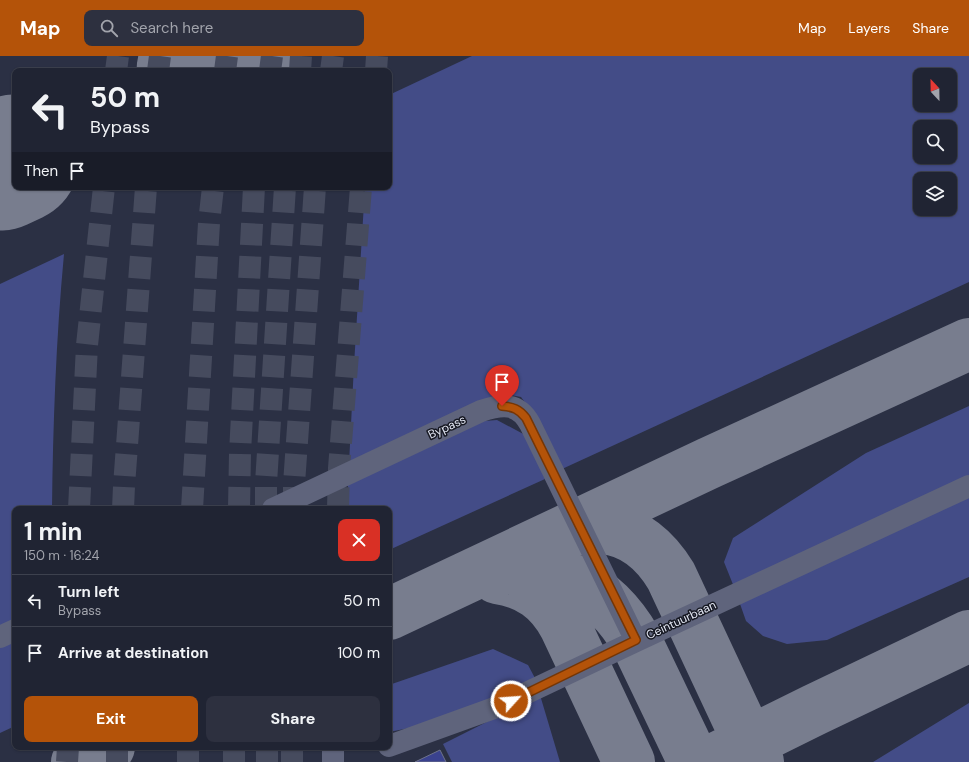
<!DOCTYPE html>
<html lang="en">
<head>
<meta charset="utf-8">
<style>
  :root { --surface:#202433; --page:#2d303f; --text:#f1f3f6; --muted:#a2a4ac; --line:#3d414e; --accent:#b45309 }
  body { margin:0; font-family:"DM Sans",sans-serif; background:var(--page); color:var(--text); height:100vh; display:flex; flex-direction:column; font-size:15px; white-space:nowrap }
  * { box-sizing:border-box; margin:0 }
  p { font-size:13px; color:var(--muted) }
  .icon { flex:none; width:22px; height:22px; fill:none; stroke:currentColor; stroke-width:2; stroke-linecap:round; stroke-linejoin:round }
  .map { position:relative; flex:1; overflow:hidden }
  .panel { position:absolute; left:12px; top:450px; width:380px; height:244px; display:flex; flex-direction:column; background:var(--surface); border-radius:8px; box-shadow:0 1px 3px #0004,0 0 0 1px var(--line) }
  .panel>* { flex:none }
  .top-card { position:absolute; left:12px; top:12px; width:380px; height:122px; border-radius:8px; box-shadow:0 1px 3px #0004,0 0 0 1px var(--line); background:#202433; color:var(--text); overflow:hidden }
  .needle { width:26px; rotate:338deg }
  .buttons { position:absolute; left:913px; top:12px; display:grid; gap:8px }
  .buttons a { display:grid; place-items:center; width:44px; height:44px; border-radius:8px; background:var(--surface); box-shadow:0 1px 3px #0004,0 0 0 1px var(--line); font-size:20px }
  .pin { position:absolute; display:grid; place-items:center; width:34px; height:34px; color:#fff; margin:-41px -17px; border-radius:50% 50% 50% 0; rotate:-45deg; box-shadow:0 0 4px #0007 }
  .pin .icon { rotate:45deg }
  .me { position:absolute; width:44px; margin:-22px; rotate:64deg; stroke-linejoin:round; filter:drop-shadow(0 0 3px #0008) }
  .turn { display:flex; align-items:center; gap:14px; height:84px; padding:0 12px; font-size:18px }
  .turn .icon { width:52px; height:52px; stroke-width:2.5 }
  .turn b { display:block; font-size:28px; line-height:34px }
  .then { display:flex; align-items:center; height:38px; padding:0 12px; background:#0003; gap:8px; font-size:15px }
  .round { display:grid; place-items:center; flex:none; width:42px; height:42px; border-radius:8px; background:var(--page) }
  .headline { display:flex; align-items:center; justify-content:space-between; height:68px; padding:0 12px }
  h1 { font-size:24px; font-weight:700; line-height:30px }
  .button { display:flex; gap:8px; margin-top:auto; padding:8px 12px }
  .button a { flex:1; height:46px; border-radius:8px; background:var(--accent); color:#fff; font-size:16px; font-weight:700; line-height:46px; text-align:center }
  .button a+a { background:var(--page); color:var(--text) }
  ul { padding:0; list-style:none }
  li { display:flex; align-items:center; gap:12px; height:52px; padding:0 12px; border-top:1px solid var(--line) }
  li div { flex:1 }
  li b { display:block; font-size:15px }
  li em { font-style:normal }
  header { display:flex; align-items:center; gap:24px; box-sizing:border-box; height:56px; padding:0 20px; background:var(--accent); color:#fff }
  header strong { font-size:19px }
  nav { display:flex; gap:22px; margin-inline-start:auto; font-size:14px }
  .search { width:280px; height:36px; background:var(--page); display:flex; align-items:center; gap:10px; box-sizing:border-box; padding:0 14px; border-radius:8px; color:var(--muted); font-size:15px }
  .map>svg:first-child { display:block }
</style>
</head>
<body>
<header>
<strong>Map</strong>
<div class="search"><svg class="icon" aria-label="search" viewBox="0 0 24 24"><circle cx="10" cy="10" r="6"/><path d="M15 15l6 6"/></svg>Search here</div>
<nav><a>Map</a><a>Layers</a><a>Share</a></nav>
</header>
<div class="map">
<svg width="969" height="706" viewBox="0 0 969 706">
  <rect width="100%" height="100%" fill="#2b3044"/>
  <path fill="#434c87" fill-rule="evenodd" d="M472 0H969V226L562 413 529 352 521 341 505 338 490 342 349 408 354 309 365 131H389V39ZM920 19H950V49H920ZM920 71H950V101H920ZM920 123H950V153H920Z
    M64 198C56 283 53 368 52 453H15V563L0 570V228Z
    M969 350V420L734 531 724 506 733 482 866 397Z
    M497 364 527 380 545 423 389 494V453H348V426L473 366Z
    M969 437V521L827 584 787 588 763 580 746 565 739 545Z
    M15 583V670L0 677V590Z
    M493 593 528 609 536 624 465 661 389 676V629Z
    M540 639 560 706H452L443 688Z
    M969 647V706H873Z"/>
  <g fill="none" stroke-linecap="round" stroke-linejoin="round">
    <path stroke="#787d8e" stroke-width="52" d="M566 475C579 473 591 471 603 472 634 475 656 495 671 520L758 706
      M488 515C551 502 605 530 636 585L694 706
      M497 522C529 527 550 542 565 570L629 706
      M389 558 709 407 969 288
      M717 702 814 654 969 580
      M77 706 109 691"/>
    <path stroke="#787d8e" stroke-width="129" d="M201 15 233 0
      M0 110 15 103"/>
  </g>
  <path fill="#3a428e" stroke="#6e738b" d="M440 694 446 706H415Z"/>
  <g fill="none" stroke-linecap="round" stroke-linejoin="round">
    <path stroke="#464b5e" stroke-width="22" stroke-dasharray="22 11" stroke-linecap="butt" d="M300 15 301 0
      M331 15 333 0
      M376 15 377 0
      M266 453V427L285 131
      M294 453V428L315 131
      M338 453 339 412 361 131
      M267 691V706
      M292 706V691"/>
    <path stroke="#464b5e" stroke-width="22" stroke-dasharray="22 11" stroke-linecap="butt" d="M116 15 118 0
      M158 15 160 0
      M225 15 227 0
      M270 15 272 0
      M79 453 87 289 104 131
      M123 453 124 430 146 131
      M192 453 209 167 213 131
      M239 453 240 397 254 131
      M67 706 68 691
      M117 706V691
      M188 706V691
      M234 706V691"/>
    <path stroke="#5f647c" stroke-width="22" d="M273 453 481 355C502 348 518 346 530 368L636 585
      M0 581 15 574
      M389 690 497 651 636 585 969 430
      M333 706V691"/>
  </g>
  <g fill="none" stroke-linecap="round" stroke-linejoin="round">
    <defs>
      <path id="route" d="M502 350C513 351 519 353 526 362L636 584 511 645"/>
    </defs>
    <use href="#route" stroke="#753606" stroke-width="10"/>
    <use href="#route" stroke="#b45309" stroke-width="7"/>
  </g>
  <g text-anchor="middle" stroke-width="3" stroke-linejoin="round" paint-order="stroke">
    <g font-size="12" fill="#e1e5f2" stroke="#161822">
      <text transform="translate(447 371) rotate(-25)" y="4">Bypass</text>
      <text transform="translate(681 564) rotate(-25)" y="4">Ceintuurbaan</text>
    </g>
  </g>
</svg>
<div class="buttons">
<a><svg class="needle" viewBox="-14 -14 28 28"><path d="M0-13l5 13h-10z" fill="#e53935"/><path d="M0 13l5-13h-10z" fill="#a2a4ac"/></svg></a>
<a><svg class="icon" aria-label="search" viewBox="0 0 24 24"><circle cx="10" cy="10" r="6"/><path d="M15 15l6 6"/></svg></a>
<a><svg class="icon" aria-label="layers" viewBox="0 0 24 24"><path d="M12 4l9 5-9 5-9-5zM3 14l9 5 9-5"/></svg></a>
</div>
<div class="pin" style="left:502px;top:350px;background:#d93025"><svg class="icon" aria-label="arrive" viewBox="0 0 24 24"><path d="M6 21V4h12l-3 4 3 4H6"/></svg></div>
<svg class="me" style="left:511px;top:645px" viewBox="-20 -20 40 40"><circle r="17" fill="#b45309" stroke="#fff" stroke-width="3"/><path d="M0-11L8 9 0 5-8 9z" fill="#fff"/></svg>
<div class="top-card">
<div class="turn"><svg class="icon" aria-label="left" viewBox="0 0 24 24"><path d="M17 20v-9H6M10 6l-5 5 5 5"/></svg><div><b>50 m</b>Bypass</div></div>
<div class="then">Then<svg class="icon" aria-label="arrive" viewBox="0 0 24 24"><path d="M6 21V4h12l-3 4 3 4H6"/></svg></div>
</div>
<section class="panel">
<div class="headline"><div><h1>1 min</h1><p>150 m · 16:24</p></div><a class="round" style="background:#d93025;color:#fff"><svg class="icon" aria-label="close" viewBox="0 0 24 24"><path d="M6 6l12 12M18 6L6 18"/></svg></a></div>
<ul>
<li><svg class="icon" aria-label="left" viewBox="0 0 24 24"><path d="M17 20v-9H6M10 6l-5 5 5 5"/></svg><div><b>Turn left</b><p>Bypass</p></div><em>50 m</em></li>
<li><svg class="icon" aria-label="arrive" viewBox="0 0 24 24"><path d="M6 21V4h12l-3 4 3 4H6"/></svg><div><b>Arrive at destination</b></div><em>100 m</em></li>
</ul>
<div class="button"><a>Exit</a><a>Share</a></div>
</section>
</div>
</body>
</html>
